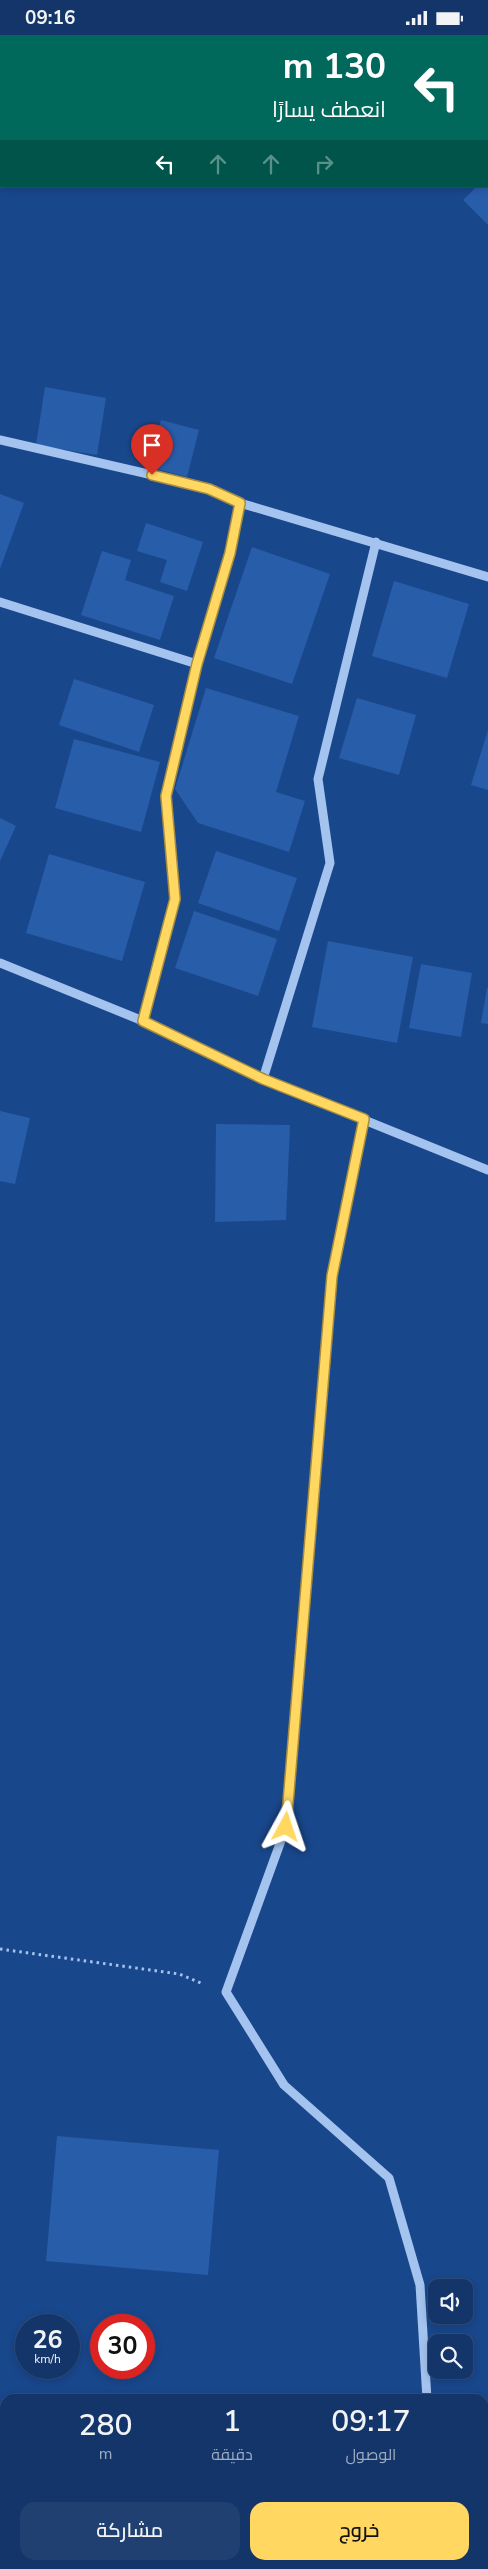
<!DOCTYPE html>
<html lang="ar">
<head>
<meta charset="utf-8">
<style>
  :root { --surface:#133569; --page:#204071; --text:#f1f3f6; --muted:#9dabc0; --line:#32507d; --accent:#ffd761 }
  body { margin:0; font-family:"Nunito Sans",Cairo,sans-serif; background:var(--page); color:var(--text); direction:rtl; height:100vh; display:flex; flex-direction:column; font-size:19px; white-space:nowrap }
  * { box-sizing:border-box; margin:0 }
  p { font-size:16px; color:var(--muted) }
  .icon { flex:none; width:28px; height:28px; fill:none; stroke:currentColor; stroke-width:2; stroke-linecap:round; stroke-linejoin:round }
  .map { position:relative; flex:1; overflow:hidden; direction:ltr }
  .panel { position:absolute; left:0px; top:2359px; width:489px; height:176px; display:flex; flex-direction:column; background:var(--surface); border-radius:15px 15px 0 0; box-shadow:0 2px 8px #0003,0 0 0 1px var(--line); direction:rtl }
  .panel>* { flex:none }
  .guide { position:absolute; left:0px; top:0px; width:489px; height:152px; box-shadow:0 2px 8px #0003,0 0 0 1px var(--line); direction:rtl; background:#00695c; color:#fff; overflow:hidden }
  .controls { position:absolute; left:428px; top:2244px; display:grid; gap:10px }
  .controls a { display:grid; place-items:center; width:45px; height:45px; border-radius:10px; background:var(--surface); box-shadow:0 2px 8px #0003,0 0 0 1px var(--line); font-size:25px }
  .speed { position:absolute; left:15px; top:2279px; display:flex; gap:10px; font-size:25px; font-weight:700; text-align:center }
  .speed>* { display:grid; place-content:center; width:65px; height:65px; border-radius:50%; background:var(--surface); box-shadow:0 2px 8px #0003,0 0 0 1px var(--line); line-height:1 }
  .speed small { font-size:12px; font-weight:400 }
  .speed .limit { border:8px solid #d22; background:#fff; color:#111 }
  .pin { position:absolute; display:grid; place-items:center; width:42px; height:42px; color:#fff; margin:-51px -21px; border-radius:50% 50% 50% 0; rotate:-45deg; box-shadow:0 0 5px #0007 }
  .pin .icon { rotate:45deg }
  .me { position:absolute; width:55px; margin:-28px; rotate:5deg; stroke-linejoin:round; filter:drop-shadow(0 0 4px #0008) }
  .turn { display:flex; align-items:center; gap:18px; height:105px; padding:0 20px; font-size:22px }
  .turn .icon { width:65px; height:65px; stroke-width:2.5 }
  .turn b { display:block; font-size:35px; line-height:42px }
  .lanes { display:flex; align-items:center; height:48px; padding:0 20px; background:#0003; justify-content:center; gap:25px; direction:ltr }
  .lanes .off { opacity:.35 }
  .eta { display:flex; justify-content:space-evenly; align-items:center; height:85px; text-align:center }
  .eta b { font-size:30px; font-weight:600; line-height:35px }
  .primary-button { display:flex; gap:10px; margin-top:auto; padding:10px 20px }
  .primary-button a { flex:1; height:58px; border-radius:15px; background:var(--accent); color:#111; font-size:20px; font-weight:600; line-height:58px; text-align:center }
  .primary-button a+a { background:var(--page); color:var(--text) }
  .status { display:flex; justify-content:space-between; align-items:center; height:35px; padding:0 25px; background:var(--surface); direction:ltr }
  .status svg { height:14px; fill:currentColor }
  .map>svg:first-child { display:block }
</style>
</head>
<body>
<div class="status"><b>09:16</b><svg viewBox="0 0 49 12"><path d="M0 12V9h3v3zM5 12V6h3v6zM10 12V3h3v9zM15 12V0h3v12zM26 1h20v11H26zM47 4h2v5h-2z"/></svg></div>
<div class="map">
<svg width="488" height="2534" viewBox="0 0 488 2534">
  <rect width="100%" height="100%" fill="#19478c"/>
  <path fill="#285daa" d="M477 151H488V190L463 165Z
    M45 352 106 363 97 420 36 410Z
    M161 385 199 395 187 442 149 432Z
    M0 459 24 468 0 534Z
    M146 488 203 507 187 556 160 547 167 525 137 516Z
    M252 512 330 539 292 649 214 623Z
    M102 516 131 525 125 545 174 561 160 605 81 580Z
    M394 546 469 569 447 643 372 621Z
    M74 644 154 670 139 717 59 690Z
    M206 653 299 681 276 757 305 766 289 817 198 788 175 754Z
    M357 663 416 680 399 740 339 723Z
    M488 695V755L471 750Z
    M74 704 160 727 141 797 55 773Z
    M0 783 16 791 0 826Z
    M216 816 297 843 279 896 198 868Z
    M49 819 145 847 122 926 26 898Z
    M194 876 277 904 258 961 175 933Z
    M328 906 413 922 397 1008 312 992Z
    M421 929 472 938 461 1002 409 993Z
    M487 953H488V989L481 988Z
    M0 1076 30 1083 15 1149 0 1146Z
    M216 1089 290 1090 286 1185 215 1187Z
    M57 2101 219 2115 208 2240 46 2226Z"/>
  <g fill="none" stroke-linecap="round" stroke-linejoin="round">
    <path stroke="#a4c3ee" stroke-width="3" stroke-dasharray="2.5 4" stroke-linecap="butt" d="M0 1914 179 1939 203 1949"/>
    <path stroke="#a4c3ee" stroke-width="9" d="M0 405 209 453 240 468 488 542
      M0 567 197 629
      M0 928 143 986 263 1044 488 1135
      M143 986 175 865 166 761 197 629 231 517 240 468
      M263 1044 330 828 318 744 376 507
      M364 1084 332 1241 286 1792 226 1957 284 2050 389 2143 420 2250 427 2364
      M438 2530V2534"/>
  </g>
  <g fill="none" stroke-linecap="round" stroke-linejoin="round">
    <defs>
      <path id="route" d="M152 440 209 454 240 468 230 518 197 629 166 761 175 864 143 986 263 1044 364 1084 332 1241 286 1792"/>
    </defs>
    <use href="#route" stroke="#a68c3f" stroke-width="12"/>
    <use href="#route" stroke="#ffd761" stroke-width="9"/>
  </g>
</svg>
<div class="controls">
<a><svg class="icon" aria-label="sound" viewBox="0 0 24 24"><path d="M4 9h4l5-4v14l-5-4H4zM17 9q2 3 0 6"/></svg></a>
<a><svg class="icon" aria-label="search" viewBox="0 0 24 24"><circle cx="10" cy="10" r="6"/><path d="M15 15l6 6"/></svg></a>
</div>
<div class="speed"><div>26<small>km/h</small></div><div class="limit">30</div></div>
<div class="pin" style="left:152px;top:440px;background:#d93025"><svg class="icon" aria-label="arrive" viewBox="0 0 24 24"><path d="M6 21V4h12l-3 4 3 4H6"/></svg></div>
<svg class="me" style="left:286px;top:1792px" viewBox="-20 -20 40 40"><path d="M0-17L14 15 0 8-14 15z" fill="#ffd761" stroke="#fff" stroke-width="4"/></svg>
<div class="guide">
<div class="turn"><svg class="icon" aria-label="left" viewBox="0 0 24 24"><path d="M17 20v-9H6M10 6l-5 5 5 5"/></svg><div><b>130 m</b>انعطف يسارًا</div></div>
<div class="lanes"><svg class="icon" aria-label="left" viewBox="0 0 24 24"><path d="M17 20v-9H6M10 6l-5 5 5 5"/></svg><svg class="icon off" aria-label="ahead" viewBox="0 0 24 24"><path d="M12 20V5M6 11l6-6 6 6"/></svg><svg class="icon off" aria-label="ahead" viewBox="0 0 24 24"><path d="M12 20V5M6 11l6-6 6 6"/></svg><svg class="icon off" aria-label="right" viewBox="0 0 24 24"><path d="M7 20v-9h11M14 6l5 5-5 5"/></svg></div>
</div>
<section class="panel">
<div class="eta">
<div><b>09:17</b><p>الوصول</p></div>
<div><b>1</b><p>دقيقة</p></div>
<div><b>280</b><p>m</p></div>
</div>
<div class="primary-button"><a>خروج</a><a>مشاركة</a></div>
</section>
</div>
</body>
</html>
